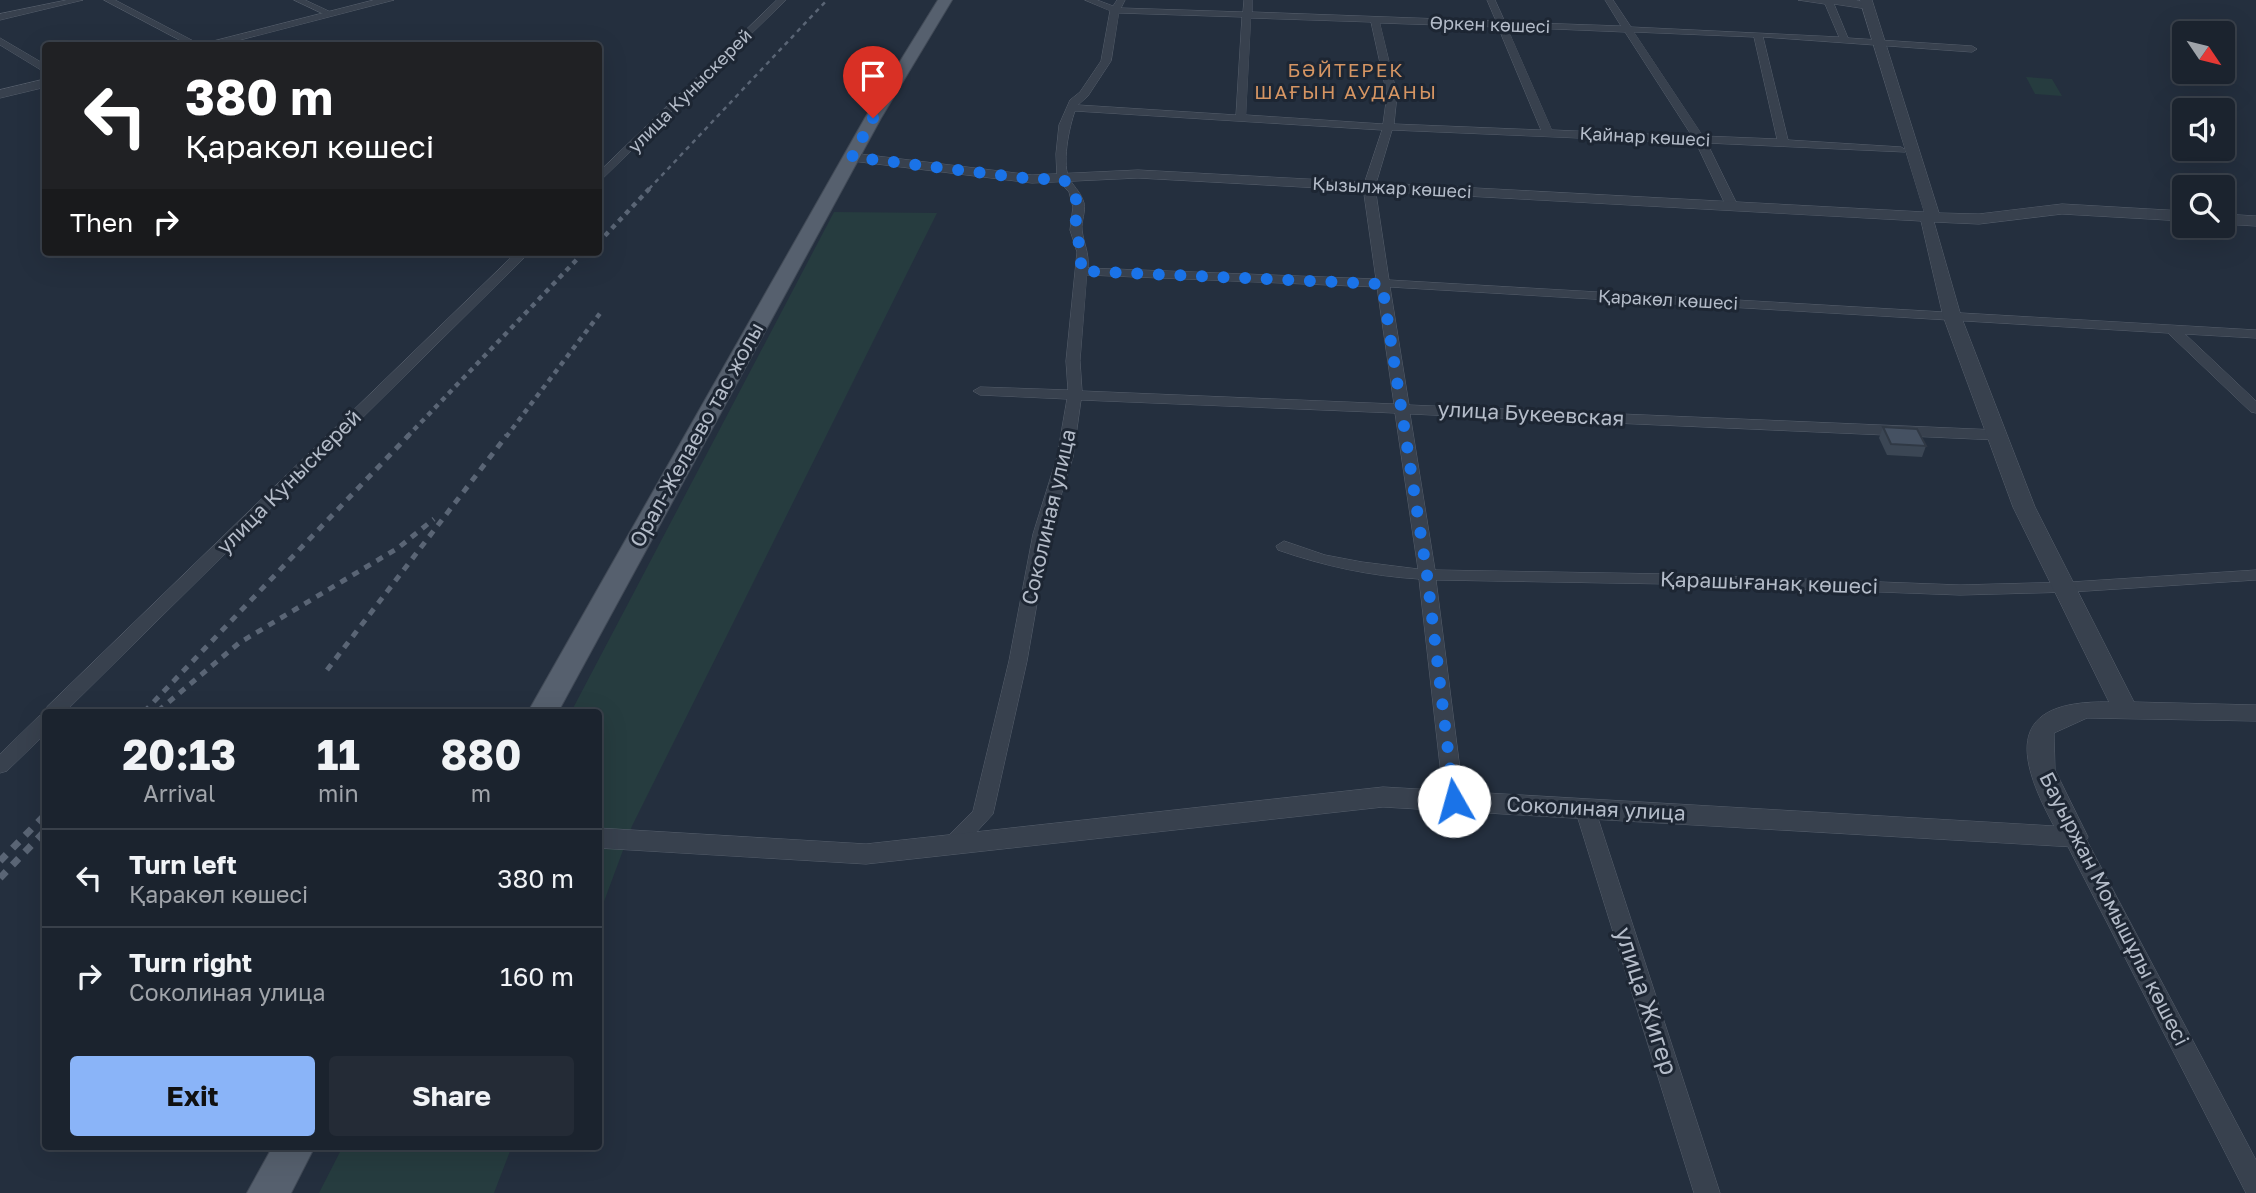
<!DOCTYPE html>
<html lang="en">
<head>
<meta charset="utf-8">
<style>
  :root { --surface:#1b232e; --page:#242b36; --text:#f1f3f6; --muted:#a0a4aa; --line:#39404a; --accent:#8ab4f8 }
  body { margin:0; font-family:"Golos Text",sans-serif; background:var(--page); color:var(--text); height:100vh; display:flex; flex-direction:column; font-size:26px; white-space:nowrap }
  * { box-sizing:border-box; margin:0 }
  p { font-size:23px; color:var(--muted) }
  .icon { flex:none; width:38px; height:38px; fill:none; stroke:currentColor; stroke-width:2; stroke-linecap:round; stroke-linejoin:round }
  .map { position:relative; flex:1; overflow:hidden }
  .side { position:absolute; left:42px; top:709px; width:560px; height:441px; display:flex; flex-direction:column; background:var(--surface); border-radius:7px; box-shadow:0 7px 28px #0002,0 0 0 2px var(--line) }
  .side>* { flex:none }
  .hud { position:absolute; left:42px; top:42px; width:560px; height:214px; border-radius:7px; box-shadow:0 7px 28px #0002,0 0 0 2px var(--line); background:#202124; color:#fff; overflow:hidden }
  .needle { width:46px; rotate:125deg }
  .tools { position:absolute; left:2172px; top:21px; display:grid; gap:14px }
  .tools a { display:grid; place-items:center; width:63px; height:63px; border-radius:7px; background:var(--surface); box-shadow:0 7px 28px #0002,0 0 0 2px var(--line); font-size:35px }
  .pin { position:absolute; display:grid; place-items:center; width:60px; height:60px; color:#fff; margin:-72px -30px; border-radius:50% 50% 50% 0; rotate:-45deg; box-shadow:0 0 7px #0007 }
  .pin .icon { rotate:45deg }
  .me { position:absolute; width:77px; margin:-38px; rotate:353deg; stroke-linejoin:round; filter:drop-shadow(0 0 5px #0008) }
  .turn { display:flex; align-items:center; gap:24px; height:147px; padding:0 28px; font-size:32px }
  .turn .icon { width:91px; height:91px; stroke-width:2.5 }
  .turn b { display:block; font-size:49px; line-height:60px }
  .then { display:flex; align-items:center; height:66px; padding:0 28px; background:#0003; gap:14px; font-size:26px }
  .eta { display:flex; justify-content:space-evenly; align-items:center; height:119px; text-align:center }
  .eta b { font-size:42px; font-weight:700; line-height:49px }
  .cta { display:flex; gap:14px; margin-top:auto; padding:14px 28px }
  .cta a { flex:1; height:80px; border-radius:7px; background:var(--accent); color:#111; font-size:28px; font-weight:700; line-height:80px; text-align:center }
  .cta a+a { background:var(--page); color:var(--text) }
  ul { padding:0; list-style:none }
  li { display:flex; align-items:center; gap:21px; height:98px; padding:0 28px; border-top:2px solid var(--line) }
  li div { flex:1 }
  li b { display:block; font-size:26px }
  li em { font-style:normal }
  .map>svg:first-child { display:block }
</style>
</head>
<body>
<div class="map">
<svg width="2256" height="1193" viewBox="0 0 2256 1193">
  <rect width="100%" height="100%" fill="#242f3e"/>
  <path fill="#263c3f" d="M2026 77 2052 79 2062 96 2035 94Z
    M834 212 937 213 632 826 599 915 598 712H571Z
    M343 1146H512L494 1193H319Z"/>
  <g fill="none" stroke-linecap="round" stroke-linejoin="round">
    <defs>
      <path id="minor" d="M67 0H83L0 20V14Z
        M104 0H115L203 46H191Z
        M294 0H305L335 14 328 16Z
        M777 0H786L598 183V173Z
        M1085 0H1097L1113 6 1117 0H1125L1121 8 1243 12 1244 0H1252V12L1496 21 1487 0H1495L1505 22 1621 26 1605 0H1613L1631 27 1839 37 1825 4 1798 0H1856L1870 4 1867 9 1834 4 1848 38 1972 46 1977 49 1972 52 1763 37 1788 140 1901 147 1906 150 1905 152 1707 143 1738 206 1732 210 1726 206 1696 143 1392 130 1375 187 1389 280 2256 330V338L2185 334 2256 401V413L2251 412 2168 333 1390 287 1409 405 1998 430 2006 435 1998 440 1410 414 1435 570 1668 574 1960 585 2071 582 2256 570V580L2071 592 1960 595 1668 584 1436 580 1464 801 1461 806H1447L1444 801 1419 579C1370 576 1324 566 1278 550L1276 546 1284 541 1325 555 1362 562 1418 569 1395 413 1081 400 1073 457 1049 534 1027 661 993 814 960 850 953 852 946 850 942 844 946 838 973 811 1009 661 1033 534 1057 457 1067 399 980 395 973 391 980 387 1068 390 1066 361 1077 252 1070 230 1073 207 1069 192 1057 179 1056 154 1059 125 1070 100 1080 92 1101 61 1110 11ZM1119 13 1242 17 1236 115 1078 105 1088 96 1111 61ZM1251 18 1371 22 1387 95 1383 124 1246 115ZM1380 23 1498 27 1541 130 1394 124 1397 95ZM1507 27 1625 32 1692 136 1552 130ZM1634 32 1754 37 1777 139 1703 136ZM1075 111 1382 130 1363 187 1376 279 1088 268C1089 251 1084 245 1082 230 1081 221 1086 212 1084 203 1081 193 1076 189 1070 180 1061 166 1069 127 1075 111ZM1087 275 1377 287 1394 404 1082 391 1080 361Z
        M0 38 46 65V73L0 45Z
        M517 252H530L65 712 46 714 47 707Z
        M46 715V733L7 771 0 773V754L39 716Z
        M1585 802 1592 804 1595 809 1720 1193H1694L1575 809 1578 804Z
        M2074 829 2081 831 2085 837 2256 1160V1193H2246L2063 837 2067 831Z"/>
      <path id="tertiary" d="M374 0H394L217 46H194Z
        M1860 0H1872L1939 213 1979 214 2062 204 2184 211V221L2062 214 1979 224 1934 222 1961 316 2035 507 2134 702 2256 705V721L2087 718 2054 733 2055 770 2088 837 2084 844 2074 847 1383 807 866 864 598 848V828L866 844 1383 787 2054 826C2015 754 2007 700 2109 702L2013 507 1943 316 1921 221 1138 178 1032 183 852 161 845 157 852 153 1032 175 1138 170 1924 212Z
        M46 79V87L0 98V90Z
        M2222 214 2256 216V226L2222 224Z"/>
      <path id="primary" d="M938 0H952L881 118 558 712H528L865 118Z
        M273 1146H315L291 1193H247Z"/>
    </defs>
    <use href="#minor" stroke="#565f6c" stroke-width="1"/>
    <use href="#tertiary" stroke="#565f6c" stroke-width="1"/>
    <use href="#primary" stroke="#414a57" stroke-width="2"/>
    <use href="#minor" fill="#38414e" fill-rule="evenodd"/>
    <use href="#tertiary" fill="#38414e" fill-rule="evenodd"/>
    <use href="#primary" fill="#56606e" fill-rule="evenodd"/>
    <path stroke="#5a6575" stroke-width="2.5" stroke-dasharray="4.5 4.5" stroke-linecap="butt" d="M649 189 827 0"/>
    <path stroke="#5a6575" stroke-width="4.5" stroke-dasharray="5 5" stroke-linecap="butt" d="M598 243 651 187
      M407 437 584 252
      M506 437 601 312"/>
    <path stroke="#5a6575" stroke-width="5" stroke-dasharray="7 7" stroke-linecap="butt" d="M327 670 507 435
      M158 711 239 643 398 548 434 519
      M144 712 409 435"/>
    <path stroke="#5a6575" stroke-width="7" stroke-dasharray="9 9" stroke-linecap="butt" d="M0 861 46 814
      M0 878 46 830"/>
  </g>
  <path fill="#3b4654" d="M1883 427 1926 446 1922 457 1887 455 1879 438Z"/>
  <path fill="#455162" stroke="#303945" stroke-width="2" d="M1883 427 1917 429 1926 446 1891 444Z"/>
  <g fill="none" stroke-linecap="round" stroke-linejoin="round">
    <path stroke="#1a73e8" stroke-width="12" stroke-dasharray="0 21.6" d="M873 118 852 157 1032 179H1063C1086 205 1072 206 1077 232 1079 248 1083 255 1080 271L1382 284 1427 575 1454 801"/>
  </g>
  <g text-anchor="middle" stroke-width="6" stroke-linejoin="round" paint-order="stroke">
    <g font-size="18" fill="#b4bcc9" stroke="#1d2633">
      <text transform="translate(1490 25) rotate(2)" y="6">Өркен көшесі</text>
      <text transform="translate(690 91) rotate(-45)" y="6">улица Куныскерей</text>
      <text transform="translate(1645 137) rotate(3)" y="6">Қайнар көшесі</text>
      <text transform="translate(1392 188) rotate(3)" y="6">Қызылжар көшесі</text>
      <text transform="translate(1668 300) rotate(3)" y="6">Қаракөл көшесі</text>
    </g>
    <g font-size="19" letter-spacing="2" fill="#d59563" stroke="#1d2633">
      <text x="1346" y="77">БӘЙТЕРЕК<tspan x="1346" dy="22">ШАҒЫН АУДАНЫ</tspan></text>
    </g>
    <g font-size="21" fill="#b4bcc9" stroke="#1d2633">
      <text transform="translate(1531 414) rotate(3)" y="7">улица Букеевская</text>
      <text transform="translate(697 435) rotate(-61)" y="7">Орал-Желаево тас жолы</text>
      <text transform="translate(289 482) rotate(-45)" y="7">улица Куныскерей</text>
      <text transform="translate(1049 517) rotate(-77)" y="7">Соколиная улица</text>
      <text transform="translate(1769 583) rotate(2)" y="7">Қарашығанақ көшесі</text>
      <text transform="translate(1596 809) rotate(3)" y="7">Соколиная улица</text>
      <text transform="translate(2114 909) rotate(63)" y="7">Бауыржан Момышұлы көшесі</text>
    </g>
    <g font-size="24" fill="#b4bcc9" stroke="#1d2633">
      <text transform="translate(1646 1001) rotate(72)" y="8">улица Жигер</text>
    </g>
  </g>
</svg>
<div class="tools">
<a><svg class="needle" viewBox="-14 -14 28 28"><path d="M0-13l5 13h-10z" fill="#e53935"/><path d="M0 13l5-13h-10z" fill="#a0a4aa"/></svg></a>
<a><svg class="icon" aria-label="sound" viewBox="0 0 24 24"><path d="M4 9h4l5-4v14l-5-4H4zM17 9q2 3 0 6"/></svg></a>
<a><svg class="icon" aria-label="search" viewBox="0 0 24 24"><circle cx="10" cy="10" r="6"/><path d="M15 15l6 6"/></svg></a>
</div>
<div class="pin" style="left:873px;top:118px;background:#d93025"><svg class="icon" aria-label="arrive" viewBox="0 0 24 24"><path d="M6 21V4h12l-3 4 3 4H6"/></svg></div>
<svg class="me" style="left:1454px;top:801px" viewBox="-20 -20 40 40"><circle r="19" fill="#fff"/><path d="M0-13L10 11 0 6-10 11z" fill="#1a73e8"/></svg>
<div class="hud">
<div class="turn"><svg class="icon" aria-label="left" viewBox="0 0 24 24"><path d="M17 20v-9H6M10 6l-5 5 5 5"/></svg><div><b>380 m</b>Қаракөл көшесі</div></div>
<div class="then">Then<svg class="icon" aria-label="right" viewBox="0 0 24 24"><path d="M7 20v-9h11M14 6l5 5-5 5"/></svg></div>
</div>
<section class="side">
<div class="eta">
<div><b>20:13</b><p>Arrival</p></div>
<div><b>11</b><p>min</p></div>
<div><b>880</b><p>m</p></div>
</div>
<ul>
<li><svg class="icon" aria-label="left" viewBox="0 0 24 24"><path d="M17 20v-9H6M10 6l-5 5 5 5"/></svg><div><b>Turn left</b><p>Қаракөл көшесі</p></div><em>380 m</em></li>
<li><svg class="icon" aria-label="right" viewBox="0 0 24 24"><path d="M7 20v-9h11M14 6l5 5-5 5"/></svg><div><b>Turn right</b><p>Соколиная улица</p></div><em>160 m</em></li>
</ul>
<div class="cta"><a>Exit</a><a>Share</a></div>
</section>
</div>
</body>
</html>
